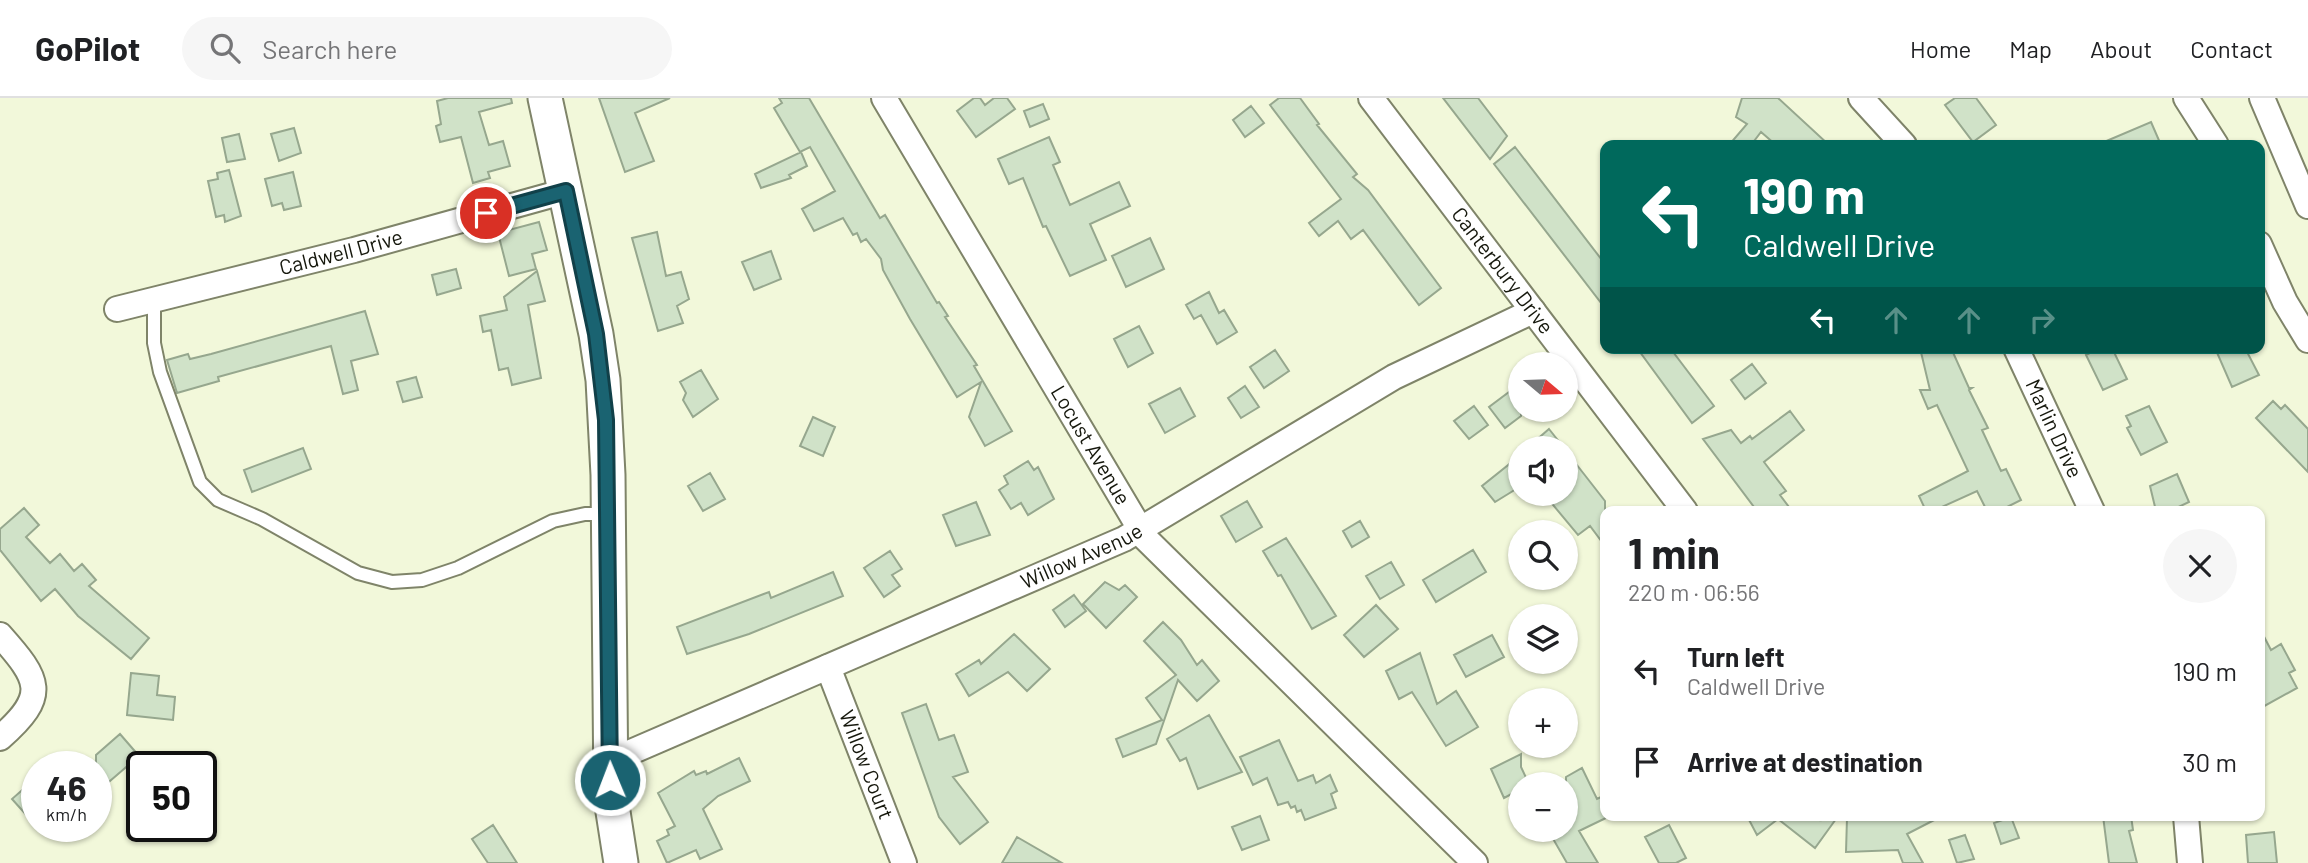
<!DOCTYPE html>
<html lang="en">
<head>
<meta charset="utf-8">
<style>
  :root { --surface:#fff; --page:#f6f6f6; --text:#202124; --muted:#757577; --line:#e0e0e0 }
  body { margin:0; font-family:Barlow,sans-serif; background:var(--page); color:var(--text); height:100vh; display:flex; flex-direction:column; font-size:26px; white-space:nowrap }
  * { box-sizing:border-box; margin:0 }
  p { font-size:23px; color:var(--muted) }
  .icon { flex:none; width:38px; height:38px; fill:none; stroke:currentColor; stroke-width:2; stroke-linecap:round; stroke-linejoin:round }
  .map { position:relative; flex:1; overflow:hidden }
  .details { position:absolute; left:1600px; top:408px; width:665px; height:315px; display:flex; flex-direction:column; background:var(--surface); border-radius:14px; box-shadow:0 2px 5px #0004 }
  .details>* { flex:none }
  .banner { position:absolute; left:1600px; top:42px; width:665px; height:214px; border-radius:14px; box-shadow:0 2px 5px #0004; background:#00695c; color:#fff; overflow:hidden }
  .needle { width:46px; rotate:109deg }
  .buttons { position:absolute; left:1508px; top:254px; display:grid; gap:14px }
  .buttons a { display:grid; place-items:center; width:70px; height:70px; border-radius:50%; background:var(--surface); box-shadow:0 2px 5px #0004; font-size:35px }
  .speed { position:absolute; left:21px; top:653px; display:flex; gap:14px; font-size:35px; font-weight:700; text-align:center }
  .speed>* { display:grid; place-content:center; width:91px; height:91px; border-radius:50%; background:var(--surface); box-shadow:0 2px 5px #0004; line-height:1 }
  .speed small { font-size:18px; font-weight:400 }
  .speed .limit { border:4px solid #111; border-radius:10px; background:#fff; color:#111 }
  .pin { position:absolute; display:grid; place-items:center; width:60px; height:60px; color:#fff; margin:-30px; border:4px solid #fff; border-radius:50%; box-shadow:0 2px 7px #0007 }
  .me { position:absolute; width:77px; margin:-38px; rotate:359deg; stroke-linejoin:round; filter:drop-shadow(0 0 5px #0008) }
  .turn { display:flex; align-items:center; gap:24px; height:147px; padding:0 28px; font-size:32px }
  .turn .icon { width:91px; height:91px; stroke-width:2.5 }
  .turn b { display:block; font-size:49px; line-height:60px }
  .lanes { display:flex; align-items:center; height:66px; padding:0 28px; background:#0003; justify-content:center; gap:35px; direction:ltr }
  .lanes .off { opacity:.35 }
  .round { display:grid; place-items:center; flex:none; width:74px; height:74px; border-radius:37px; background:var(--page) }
  .overview { display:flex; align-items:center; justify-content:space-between; height:119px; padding:0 28px }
  h1 { font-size:42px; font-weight:700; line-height:52px }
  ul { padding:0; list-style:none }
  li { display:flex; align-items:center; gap:21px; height:91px; padding:0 28px }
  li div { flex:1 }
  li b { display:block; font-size:26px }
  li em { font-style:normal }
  header { display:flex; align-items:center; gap:42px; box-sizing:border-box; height:98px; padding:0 35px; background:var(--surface); border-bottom:2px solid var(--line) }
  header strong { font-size:33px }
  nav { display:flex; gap:38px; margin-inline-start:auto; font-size:24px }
  .search { width:490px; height:63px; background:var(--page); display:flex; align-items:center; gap:18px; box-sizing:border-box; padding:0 24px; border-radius:38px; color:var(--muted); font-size:26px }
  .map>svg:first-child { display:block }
</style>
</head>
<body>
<header>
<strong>GoPilot</strong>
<div class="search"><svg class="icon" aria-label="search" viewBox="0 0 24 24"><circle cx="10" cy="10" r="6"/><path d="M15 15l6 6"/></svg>Search here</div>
<nav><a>Home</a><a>Map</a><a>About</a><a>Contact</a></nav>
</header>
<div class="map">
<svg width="2308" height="765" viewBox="0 0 2308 765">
  <rect width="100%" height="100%" fill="#f2f8da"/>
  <path fill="#d0e2c8" stroke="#96a78e" stroke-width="2" d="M448 0H511L512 5 479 14 489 47 503 43 510 68 488 74 490 80 473 85 461 39 440 44 436 28 441 26 437 3Z
    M599 0H670L635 15 654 63 625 74Z
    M779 0H809L880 120 885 117 937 205 939 204 948 218 945 219 977 267 974 268 1012 333 985 348 969 319 981 284 957 299 910 221 883 172 881 161 866 141 861 144 857 135 853 137 843 120 814 133 802 111 835 93 810 49 800 54 774 10 782 5Z
    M974 0H980L985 7 994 0H1007L1015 11 976 39 957 13Z
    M1279 0H1300L1319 26 1317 27 1357 76 1353 79 1368 92 1441 190 1419 207 1363 132 1351 141 1338 123 1319 138 1309 125 1341 101 1270 7Z
    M1443 0H1478L1507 38 1490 61Z
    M1742 0H1778L1829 47H1776L1761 34 1751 47H1729L1747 26 1736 19Z
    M1955 0H1976L1996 27 1973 44 1945 7Z
    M1043 6 1049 21 1030 29 1024 13Z
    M1251 8 1264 25 1245 39 1233 22Z
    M2151 24 2161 47H2097Z
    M294 30 301 55 279 63 271 36Z
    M239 36 245 61 227 64 222 40Z
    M1049 39 1060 64 1053 67 1070 107 1119 84 1130 108 1090 126 1106 162 1070 178 1046 128 1043 129 1023 80 1009 86 998 61Z
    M1515 49 1605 166V210L1494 66Z
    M801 54 807 68 789 77 791 80 761 90 755 76Z
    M229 72 241 118 225 124 224 117 216 119 208 83 218 81 217 75Z
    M293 74 301 108 284 112 282 105 272 108 265 81Z
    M539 124 547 152 532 156 536 171 509 178 498 135Z
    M657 134 666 178 681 174 689 201 677 208 683 225 658 233 632 140Z
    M1150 140 1164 171 1126 189 1112 158Z
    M771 153 781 181 754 192 742 164Z
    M456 171 461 190 437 197 432 177Z
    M537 173 545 203 528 207 541 280 512 287 508 270 499 272 491 232 483 234 480 218 507 212 504 199Z
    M1209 194 1219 215 1224 212 1237 234 1217 246 1201 217 1194 221 1186 207Z
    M365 213 378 256 351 263 358 292 343 296 331 248 218 279 219 283 177 295 167 262 188 256 190 261 211 256Z
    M1139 228 1153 255 1128 269 1114 241Z
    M1637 250H1670L1714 308 1692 325Z
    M1920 250H1951L1969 290H1972L1969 292 1988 330 1982 332 2001 373 2006 371 2021 402 1999 413H1987L1977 393 1933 413H1926L1919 398 1968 373 1937 307 1928 311 1920 292H1930Z
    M2099 250H2112L2127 281 2103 292 2086 257Z
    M2215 250H2245L2259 277 2232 289Z
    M1275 252 1289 273 1264 290 1250 269Z
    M1752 266 1766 285 1745 301 1731 282Z
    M701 272 718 301 693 319 683 302 686 295 680 284Z
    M416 279 422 299 403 304 397 284Z
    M1521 285V318L1505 330 1489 309Z
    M1245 288 1259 309 1241 320 1228 300Z
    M1180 290 1195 318 1165 335 1149 306Z
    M2273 303 2281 311 2285 307 2308 331V374L2256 320Z
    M1474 308 1488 327 1469 341 1454 323Z
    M2149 308 2167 344 2141 357 2127 330 2131 328 2126 318Z
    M1790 313 1804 332 1764 364 1786 393 1780 397 1792 413H1757L1703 341 1731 332 1741 345 1750 338 1752 341Z
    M813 319 835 329 823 358 800 348Z
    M1549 331 1564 350H1527Z
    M303 350 311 371 252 394 244 372Z
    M1566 353 1605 403V448L1590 428 1578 437 1544 396H1566Z
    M1028 363 1034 372 1038 369 1054 401 1028 417 1021 405 1011 411 999 392 1008 386 1004 378Z
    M1512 364 1521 375V388L1495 404 1482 388Z
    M710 375 725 401 703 413 688 388Z
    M2177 376 2189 404 2170 413H2156L2150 388Z
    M1247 403 1262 429 1236 444 1221 418Z
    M976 404 990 437 956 448 943 417Z
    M24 410 39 427 26 439 50 465 60 456 74 473 82 466 96 482 89 488 149 540 131 561 78 518 55 491 41 503 0 452V431Z
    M1360 423 1369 439 1352 449 1343 433Z
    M1286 440 1336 518 1312 531 1281 477 1278 478 1263 453Z
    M1473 452 1486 474 1436 504 1423 482Z
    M890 453 902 471 892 477 900 488 884 499 864 470Z
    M1391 464 1404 487 1380 501 1366 478Z
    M833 474 843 498 749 536 687 556 677 529 769 494 771 500Z
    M1105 484 1119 492 1125 487 1137 499 1106 530 1083 506Z
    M1074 497 1086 513 1065 529 1053 512Z
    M1376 507 1398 531 1364 559 1344 537Z
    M1163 524 1181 542 1197 567 1202 562 1219 583 1197 603 1178 582 1156 646 1123 659 1116 641 1162 622 1146 600 1176 577 1144 543Z
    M2259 529 2271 552 2281 546 2295 572 2289 575 2297 590 2259 611Z
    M1014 536 1050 571 1027 593 1008 574 969 598 956 576 979 562 981 566Z
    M1492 537 1504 559 1466 579 1454 557Z
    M1420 555 1437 606 1456 593 1478 629 1446 648 1412 594 1399 601 1386 573Z
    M131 575 159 578 157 597 175 599 173 622 127 617Z
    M926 606 939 642 954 637 968 674 953 679 988 724 960 746 939 719 902 615Z
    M1209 617 1242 674 1198 691 1186 660 1180 663 1167 641Z
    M120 636 139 658 96 695V657Z
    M1279 642 1298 683 1313 677 1316 685 1330 677 1337 693 1331 696 1336 710 1305 722 1301 712 1297 714 1295 708 1291 710 1288 704 1278 707 1267 680 1253 687 1240 659Z
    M1521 656V669L1529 686H1521V691L1504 700 1491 671Z
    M739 660 750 683 718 698 703 711 722 751 700 761 696 752 667 765 657 743 669 737 667 732 675 728 658 695 694 673 696 677 706 673 707 676Z
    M1582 670 1597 701 1601 699 1605 718H1610L1579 733 1598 765H1567L1552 739 1566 732V679Z
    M37 679V729L12 701Z
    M1260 718 1269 742 1242 752 1232 729Z
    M1747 718H1826L1822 722 1836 721 1815 750 1778 721 1757 737Z
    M1884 718H1942L1907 736 1923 765H1903L1898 752 1846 754 1847 720Z
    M2103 718H2131L2133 732 2129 733 2137 765H2109Z
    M2011 719 2019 740 2001 746 1994 725Z
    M493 727 517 765H488L472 741Z
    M1669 727 1686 760 1676 765H1659L1645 739Z
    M2274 734 2277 765H2248L2246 737Z
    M1965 737 1974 761 1957 765 1949 742Z
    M1017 739 1062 765H1002Z"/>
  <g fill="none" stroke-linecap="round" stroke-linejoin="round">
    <defs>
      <path id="lane" d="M154 201V245L160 274 200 384 218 402 262 421 358 475 392 484 422 482 458 470 553 423 585 416H608"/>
      <g id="street">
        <path id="s1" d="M884 0 1146 441 1475 765"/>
        <path id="s2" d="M1371 0 1685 413"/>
        <path d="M1861 0 1904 47"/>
        <path d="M2186 0 2216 47"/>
        <path d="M2262 0 2308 108"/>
        <path d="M2259 146 2285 204 2308 242"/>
        <path id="s3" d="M117 211 354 152 566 93"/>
        <path id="s4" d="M2016 250 2092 413"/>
        <path d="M0 537C40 582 49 597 0 640"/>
        <path id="s5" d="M828 569 904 765"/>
        <path id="s6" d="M610 663 1124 441 1394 279 1533 213"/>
        <path d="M2186 718 2190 765"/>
      </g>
      <path id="secondary" d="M545 0 596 236 603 282 608 377 611 701 621 765"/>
    </defs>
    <use href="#lane" stroke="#7f8469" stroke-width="16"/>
    <use href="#street" stroke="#7f8469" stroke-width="28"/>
    <use href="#secondary" stroke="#7f8469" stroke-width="37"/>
    <use href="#lane" stroke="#fff" stroke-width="12"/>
    <use href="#street" stroke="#fff" stroke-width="24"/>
    <use href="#secondary" stroke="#fff" stroke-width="33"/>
  </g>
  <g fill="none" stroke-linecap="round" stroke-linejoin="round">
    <defs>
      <path id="route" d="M486 115 566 93 596 236 606 322 610 682"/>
    </defs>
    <use href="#route" stroke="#114049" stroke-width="18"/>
    <use href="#route" stroke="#1a6371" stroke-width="12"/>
  </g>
  <g text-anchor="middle" stroke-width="6" stroke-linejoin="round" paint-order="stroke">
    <g font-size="21" fill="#15170c" stroke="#f2f8da">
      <text dy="7" stroke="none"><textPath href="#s3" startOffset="231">Caldwell Drive</textPath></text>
      <text dy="7" stroke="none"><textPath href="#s2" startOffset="217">Canterbury Drive</textPath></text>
      <text dy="7" stroke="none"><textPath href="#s4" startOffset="89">Marlin Drive</textPath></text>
      <text dy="7" stroke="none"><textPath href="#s1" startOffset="404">Locust Avenue</textPath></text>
      <text dy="7" stroke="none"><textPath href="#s6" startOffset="514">Willow Avenue</textPath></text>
      <text dy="7" stroke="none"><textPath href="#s5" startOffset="105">Willow Court</textPath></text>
    </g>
  </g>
</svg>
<div class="buttons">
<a><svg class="needle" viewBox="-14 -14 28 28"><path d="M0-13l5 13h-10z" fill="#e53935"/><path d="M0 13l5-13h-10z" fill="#757577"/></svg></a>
<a><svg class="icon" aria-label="sound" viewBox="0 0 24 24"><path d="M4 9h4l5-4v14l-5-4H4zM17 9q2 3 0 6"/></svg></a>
<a><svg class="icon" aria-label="search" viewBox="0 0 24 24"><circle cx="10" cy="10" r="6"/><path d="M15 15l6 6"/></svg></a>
<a><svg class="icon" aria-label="layers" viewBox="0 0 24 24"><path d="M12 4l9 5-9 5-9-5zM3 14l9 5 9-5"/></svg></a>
<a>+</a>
<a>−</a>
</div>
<div class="speed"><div>46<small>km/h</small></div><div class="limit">50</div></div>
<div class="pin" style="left:486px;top:115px;background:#d93025"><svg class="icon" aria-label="arrive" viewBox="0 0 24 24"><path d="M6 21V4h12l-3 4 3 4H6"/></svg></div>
<svg class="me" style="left:610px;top:682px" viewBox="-20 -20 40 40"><circle r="17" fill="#1a6371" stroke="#fff" stroke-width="3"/><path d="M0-11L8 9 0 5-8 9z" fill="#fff"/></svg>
<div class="banner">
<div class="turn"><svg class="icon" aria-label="left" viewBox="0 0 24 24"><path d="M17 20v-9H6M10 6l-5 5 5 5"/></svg><div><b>190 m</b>Caldwell Drive</div></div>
<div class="lanes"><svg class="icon" aria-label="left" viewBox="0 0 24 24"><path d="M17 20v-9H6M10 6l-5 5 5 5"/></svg><svg class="icon off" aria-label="ahead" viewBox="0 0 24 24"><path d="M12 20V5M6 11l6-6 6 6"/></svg><svg class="icon off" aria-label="ahead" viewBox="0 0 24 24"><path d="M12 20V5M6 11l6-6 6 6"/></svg><svg class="icon off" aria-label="right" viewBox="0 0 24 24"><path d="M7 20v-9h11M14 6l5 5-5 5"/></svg></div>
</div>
<section class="details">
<div class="overview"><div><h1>1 min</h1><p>220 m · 06:56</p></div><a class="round"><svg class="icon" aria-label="close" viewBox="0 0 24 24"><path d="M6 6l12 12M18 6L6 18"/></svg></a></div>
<ul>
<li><svg class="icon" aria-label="left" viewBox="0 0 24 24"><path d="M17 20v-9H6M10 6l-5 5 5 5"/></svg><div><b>Turn left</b><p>Caldwell Drive</p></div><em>190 m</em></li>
<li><svg class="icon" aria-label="arrive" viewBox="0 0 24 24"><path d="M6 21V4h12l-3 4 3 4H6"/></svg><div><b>Arrive at destination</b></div><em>30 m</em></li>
</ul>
</section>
</div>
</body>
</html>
